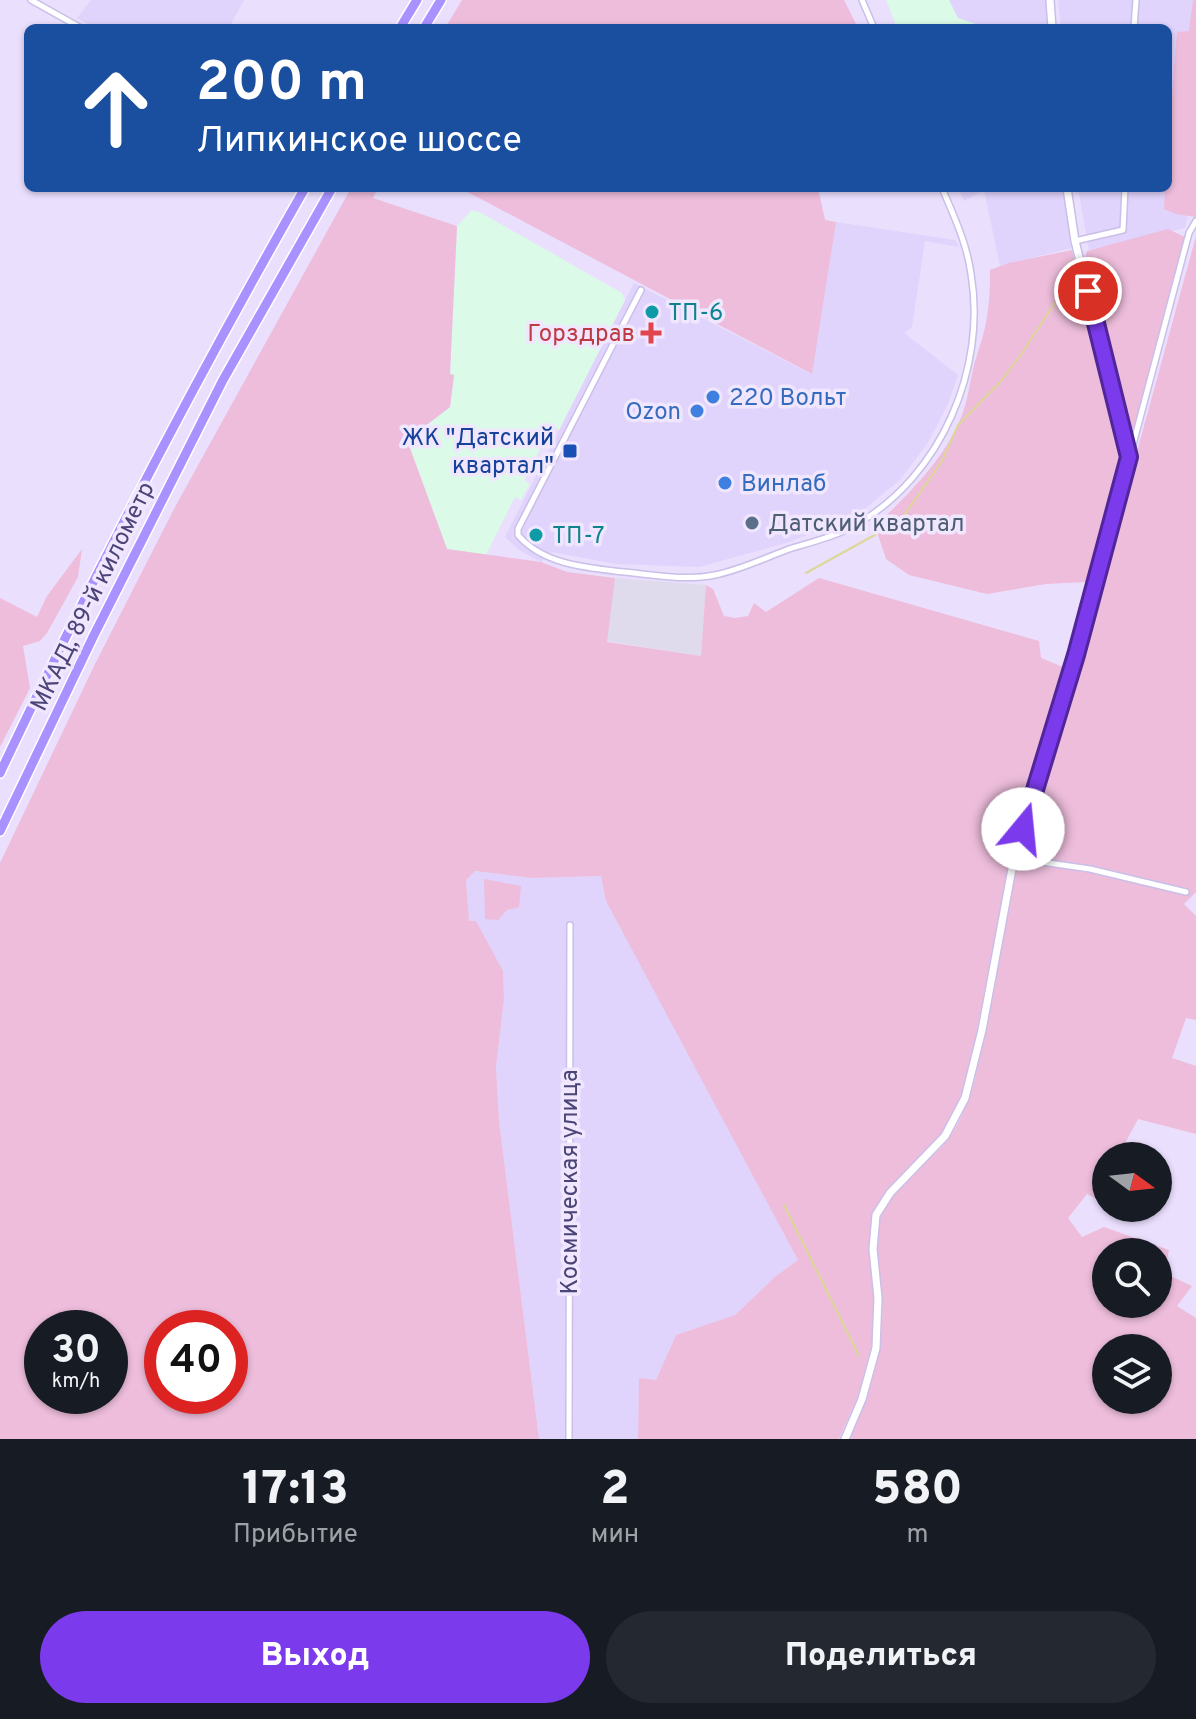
<!DOCTYPE html>
<html lang="ru">
<head>
<meta charset="utf-8">
<style>
  :root { --surface:#171b24; --page:#242831; --text:#f1f3f6; --muted:#9ea1a6; --accent:#7c3aed }
  body { margin:0; font-family:Overpass,sans-serif; background:var(--page); color:var(--text); height:100vh; display:flex; flex-direction:column; font-size:30px; white-space:nowrap }
  * { box-sizing:border-box; margin:0 }
  p { font-size:26px; color:var(--muted) }
  .icon { flex:none; width:44px; height:44px; fill:none; stroke:currentColor; stroke-width:2; stroke-linecap:round; stroke-linejoin:round }
  .map { position:relative; height:1439px; overflow:hidden }
  .details { display:flex; flex-direction:column; background:var(--surface); flex:1 }
  .details>* { flex:none }
  .hud { position:absolute; left:24px; top:24px; width:1148px; height:168px; border-radius:12px; box-shadow:0 2px 6px #0004; background:#1a4fa0; color:#fff; overflow:hidden }
  .needle { width:52px; rotate:105deg }
  .fabs { position:absolute; left:1092px; top:1142px; display:grid; gap:16px }
  .fabs a { display:grid; place-items:center; width:80px; height:80px; border-radius:50%; background:var(--surface); box-shadow:0 2px 6px #0004; font-size:40px }
  .speed { position:absolute; left:24px; top:1310px; display:flex; gap:16px; font-size:40px; font-weight:700; text-align:center }
  .speed>* { display:grid; place-content:center; width:104px; height:104px; border-radius:50%; background:var(--surface); box-shadow:0 2px 6px #0004; line-height:1 }
  .speed small { font-size:20px; font-weight:400 }
  .speed .limit { border:12px solid #d22; background:#fff; color:#111 }
  .pin { position:absolute; display:grid; place-items:center; width:68px; height:68px; color:#fff; margin:-34px; border:4px solid #fff; border-radius:50%; box-shadow:0 2px 8px #0007 }
  .me { position:absolute; width:88px; margin:-44px; rotate:17deg; stroke-linejoin:round; filter:drop-shadow(0 0 6px #0008) }
  .turn { display:flex; align-items:center; gap:28px; height:168px; padding:0 40px; font-size:36px }
  .turn .icon { width:104px; height:104px; stroke-width:2.5 }
  .turn b { display:block; font-size:56px; line-height:68px }
  .eta { display:flex; justify-content:space-evenly; align-items:center; height:136px; text-align:center }
  .eta b { font-size:48px; font-weight:800; line-height:56px }
  .primary-button { display:flex; gap:16px; margin-top:auto; padding:16px 40px }
  .primary-button a { flex:1; height:92px; border-radius:48px; background:var(--accent); color:#fff; font-size:32px; font-weight:800; line-height:92px; text-align:center }
  .primary-button a+a { background:var(--page); color:var(--text) }
  .map>svg:first-child { display:block }
</style>
</head>
<body>
<div class="map">
<svg width="1196" height="1439" viewBox="0 0 1196 1439">
  <rect width="100%" height="100%" fill="#ebdffe"/>
  <path fill="#e0d3fc" d="M91 0H244L229 28H94L77 18Z
    M886 0H1048L1050 28H897Z
    M1058 0H1196V175L1185 228 1089 250 1078 188H1168V28H1061Z
    M958 188H1065L1071 248 1000 266 984 190 964 201Z
    M836 222 955 240 959 247 925 241 912 327 904 333 958 375 948 404 929 441 900 480 863 510 841 522 786 543 699 567 616 564 552 552 541 562 519 550 505 537 634 283 811 374Z
    M474 871 533 878 601 876 607 901 798 1260 776 1276 735 1315 676 1335 656 1380 639 1378 638 1439H539L499 1121 496 1067 504 999 503 971 469 922 466 880Z"/>
  <path fill="#dfdbec" d="M615 578 706 585 701 656 606 641Z"/>
  <path fill="#dcfae8" d="M886 0H949L958 18 988 28H897Z
    M472 210 481 213 622 293 625 300 559 430 552 426 524 480 530 484 521 500 515 497 486 555 447 549 407 440 450 407 454 375H450L457 226Z"/>
  <path fill="#edbddb" fill-rule="evenodd" d="M462 0H844L858 28H445Z
    M1193 0H1196V217L1176 214 1164 209 1165 188H1168V145L1177 32 1189 31Z
    M351 188H378L373 198 457 226 450 374 454 375 450 407 407 440 447 549 541 562 567 572 615 578 607 642 701 656 706 585 713 589 724 616 735 618 748 616 754 603 766 612 819 578 1039 641 1041 658 1068 669 1010 858 969 1072 956 1112 940 1138 890 1186 878 1204 872 1221 875 1308 871 1352 858 1396 839 1439H638L639 1378 656 1380 676 1335 735 1315 776 1276 798 1260 606 901 601 876 532 878 475 871 466 880 469 921H476L503 971 504 999 496 1067 499 1121 539 1439H0V863L95 664 175 507ZM42 1328H110V1396H42ZM162 1328H230V1396H162Z
    M460 188H818L825 220 836 222 812 374Z
    M1168 229 1187 238 1186 243 1135 428 1129 431 1085 257 1087 251Z
    M1196 236V892L1184 904 1196 916V1020L1186 1018 1172 1058 1196 1066V1134L1138 1119 1118 1156H1106V1203L1087 1194 1068 1218 1082 1237 1104 1227 1169 1250 1164 1273 1192 1286 1177 1306 1196 1318V1439H848C873 1393 885 1344 882 1292 880 1268 873 1242 879 1219 888 1184 931 1165 950 1136 962 1119 969 1099 975 1080L1018 855 1086 638ZM1106 1252H1158V1304H1106ZM1106 1348H1158V1400H1106Z
    M1072 250 1125 461 1088 582 1046 584 987 594 909 575 886 559 875 526C910 493 949 455 964 409 970 391 971 372 977 355 988 324 990 303 990 270L1009 263Z
    M82 549 78 577 47 633 40 641 23 646 30 688 0 747V598L37 617 47 596Z
    M484 879 521 886 519 907 507 910 498 920 485 919Z"/>
  <g fill="none" stroke-linecap="round" stroke-linejoin="round">
    <path stroke="#dcd797" stroke-width="2" d="M806 573 900 521 942 461 958 425 1001 381 1020 356 1068 283
      M784 1205 859 1356"/>
    <defs>
      <path id="minor" d="M31 0 81 28
        M862 0 874 28
        M1134 28 1136 0
        M1075 241 1123 230 1125 188
        M641 290 518 529V535C543 565 589 568 624 572 654 575 685 581 715 575 740 570 765 558 789 549 812 542 837 536 857 524 941 476 987 368 971 274 967 244 954 216 942 188
        M1130 456 1189 233 1196 221
        M1014 858 1090 869 1186 892
        M569 1439 570 925"/>
      <path id="tertiary" d="M1050 0 1052 28
        M845 1439 862 1399 876 1348 878 1298 873 1249 876 1215 890 1193 945 1136 965 1098 982 1030 1014 858 1079 644 1129 457 1075 241 1067 188"/>
      <path id="trunk" d="M400 28 417 0
        M424 28 441 0
        M0 773C94 574 196 379 305 188
        M0 831 93 637 223 380 332 188"/>
    </defs>
    <use href="#minor" stroke="#c9bfe8" stroke-width="8"/>
    <use href="#tertiary" stroke="#c9bfe8" stroke-width="10"/>
    <use href="#trunk" stroke="#fff" stroke-width="12"/>
    <use href="#minor" stroke="#fff" stroke-width="5"/>
    <use href="#tertiary" stroke="#fff" stroke-width="7"/>
    <use href="#trunk" stroke="#a992ff" stroke-width="9"/>
  </g>
  <g fill="none" stroke-linecap="round" stroke-linejoin="round">
    <defs>
      <path id="route" d="M1023 829 1076 655 1129 457 1088 291"/>
    </defs>
    <use href="#route" stroke="#51269a" stroke-width="20"/>
    <use href="#route" stroke="#7c3aed" stroke-width="14"/>
  </g>
  <g fill="#0f9aa8" stroke="#f0e7ff" stroke-width="3">
    <circle cx="652" cy="312" r="8"/>
    <circle cx="536" cy="535" r="8"/>
  </g>
  <path fill="#e0444e" stroke="#f0e7ff" stroke-width="3" d="M647 321h8v8h8v8h-8v8h-8v-8h-8v-8h8z"/>
  <g fill="#3f7fe0" stroke="#f0e7ff" stroke-width="3">
    <circle cx="713" cy="397" r="8"/>
    <circle cx="697" cy="411" r="8"/>
    <circle cx="725" cy="483" r="8"/>
  </g>
  <rect fill="#1a4fb4" stroke="#f0e7ff" stroke-width="3" x="562" y="443" width="16" height="16" rx="4"/>
  <circle fill="#5c6f8a" stroke="#f0e7ff" stroke-width="3" cx="752" cy="523" r="8"/>
  <g text-anchor="middle" stroke-width="7" stroke-linejoin="round" paint-order="stroke">
    <g font-size="24" fill="#0d838f" stroke="#f0e7ff" text-anchor="start">
      <text x="668" y="320">ТП-6</text>
      <text x="552" y="543">ТП-7</text>
    </g>
    <g font-size="24" fill="#be3a42" stroke="#f0e7ff" text-anchor="end">
      <text x="635" y="341">Горздрав</text>
    </g>
    <g font-size="24" fill="#366cbe" stroke="#f0e7ff" text-anchor="start">
      <text x="729" y="405">220 Вольт</text>
      <text x="681" y="419" text-anchor="end">Ozon</text>
      <text x="741" y="491">Винлаб</text>
    </g>
    <g font-size="24" fill="#164399" stroke="#f0e7ff" text-anchor="end">
      <text x="554" y="445">ЖК "Датский<tspan x="554" dy="28">квартал"</tspan></text>
    </g>
    <g font-size="24" fill="#4e5e75" stroke="#f0e7ff" text-anchor="start">
      <text x="768" y="531">Датский квартал</text>
    </g>
    <g font-size="24" fill="#4b4577" stroke="#f0e7ff">
      <text transform="translate(92 596) rotate(-64)" y="8">МКАД, 89-й километр</text>
      <text transform="translate(569 1182) rotate(-90)" y="8">Космическая улица</text>
    </g>
  </g>
</svg>
<div class="fabs">
<a><svg class="needle" viewBox="-14 -14 28 28"><path d="M0-13l5 13h-10z" fill="#e53935"/><path d="M0 13l5-13h-10z" fill="#9ea1a6"/></svg></a>
<a><svg class="icon" aria-label="search" viewBox="0 0 24 24"><circle cx="10" cy="10" r="6"/><path d="M15 15l6 6"/></svg></a>
<a><svg class="icon" aria-label="layers" viewBox="0 0 24 24"><path d="M12 4l9 5-9 5-9-5zM3 14l9 5 9-5"/></svg></a>
</div>
<div class="speed"><div>30<small>km/h</small></div><div class="limit">40</div></div>
<div class="pin" style="left:1088px;top:291px;background:#d93025"><svg class="icon" aria-label="arrive" viewBox="0 0 24 24"><path d="M6 21V4h12l-3 4 3 4H6"/></svg></div>
<svg class="me" style="left:1023px;top:829px" viewBox="-20 -20 40 40"><circle r="19" fill="#fff"/><path d="M0-13L10 11 0 6-10 11z" fill="#7c3aed"/></svg>
<div class="hud">
<div class="turn"><svg class="icon" aria-label="ahead" viewBox="0 0 24 24"><path d="M12 20V5M6 11l6-6 6 6"/></svg><div><b>200 m</b>Липкинское шоссе</div></div>
</div>
</div>
<section class="details">
<div class="eta">
<div><b>17:13</b><p>Прибытие</p></div>
<div><b>2</b><p>мин</p></div>
<div><b>580</b><p>m</p></div>
</div>
<div class="primary-button"><a>Выход</a><a>Поделиться</a></div>
</section>
</body>
</html>
